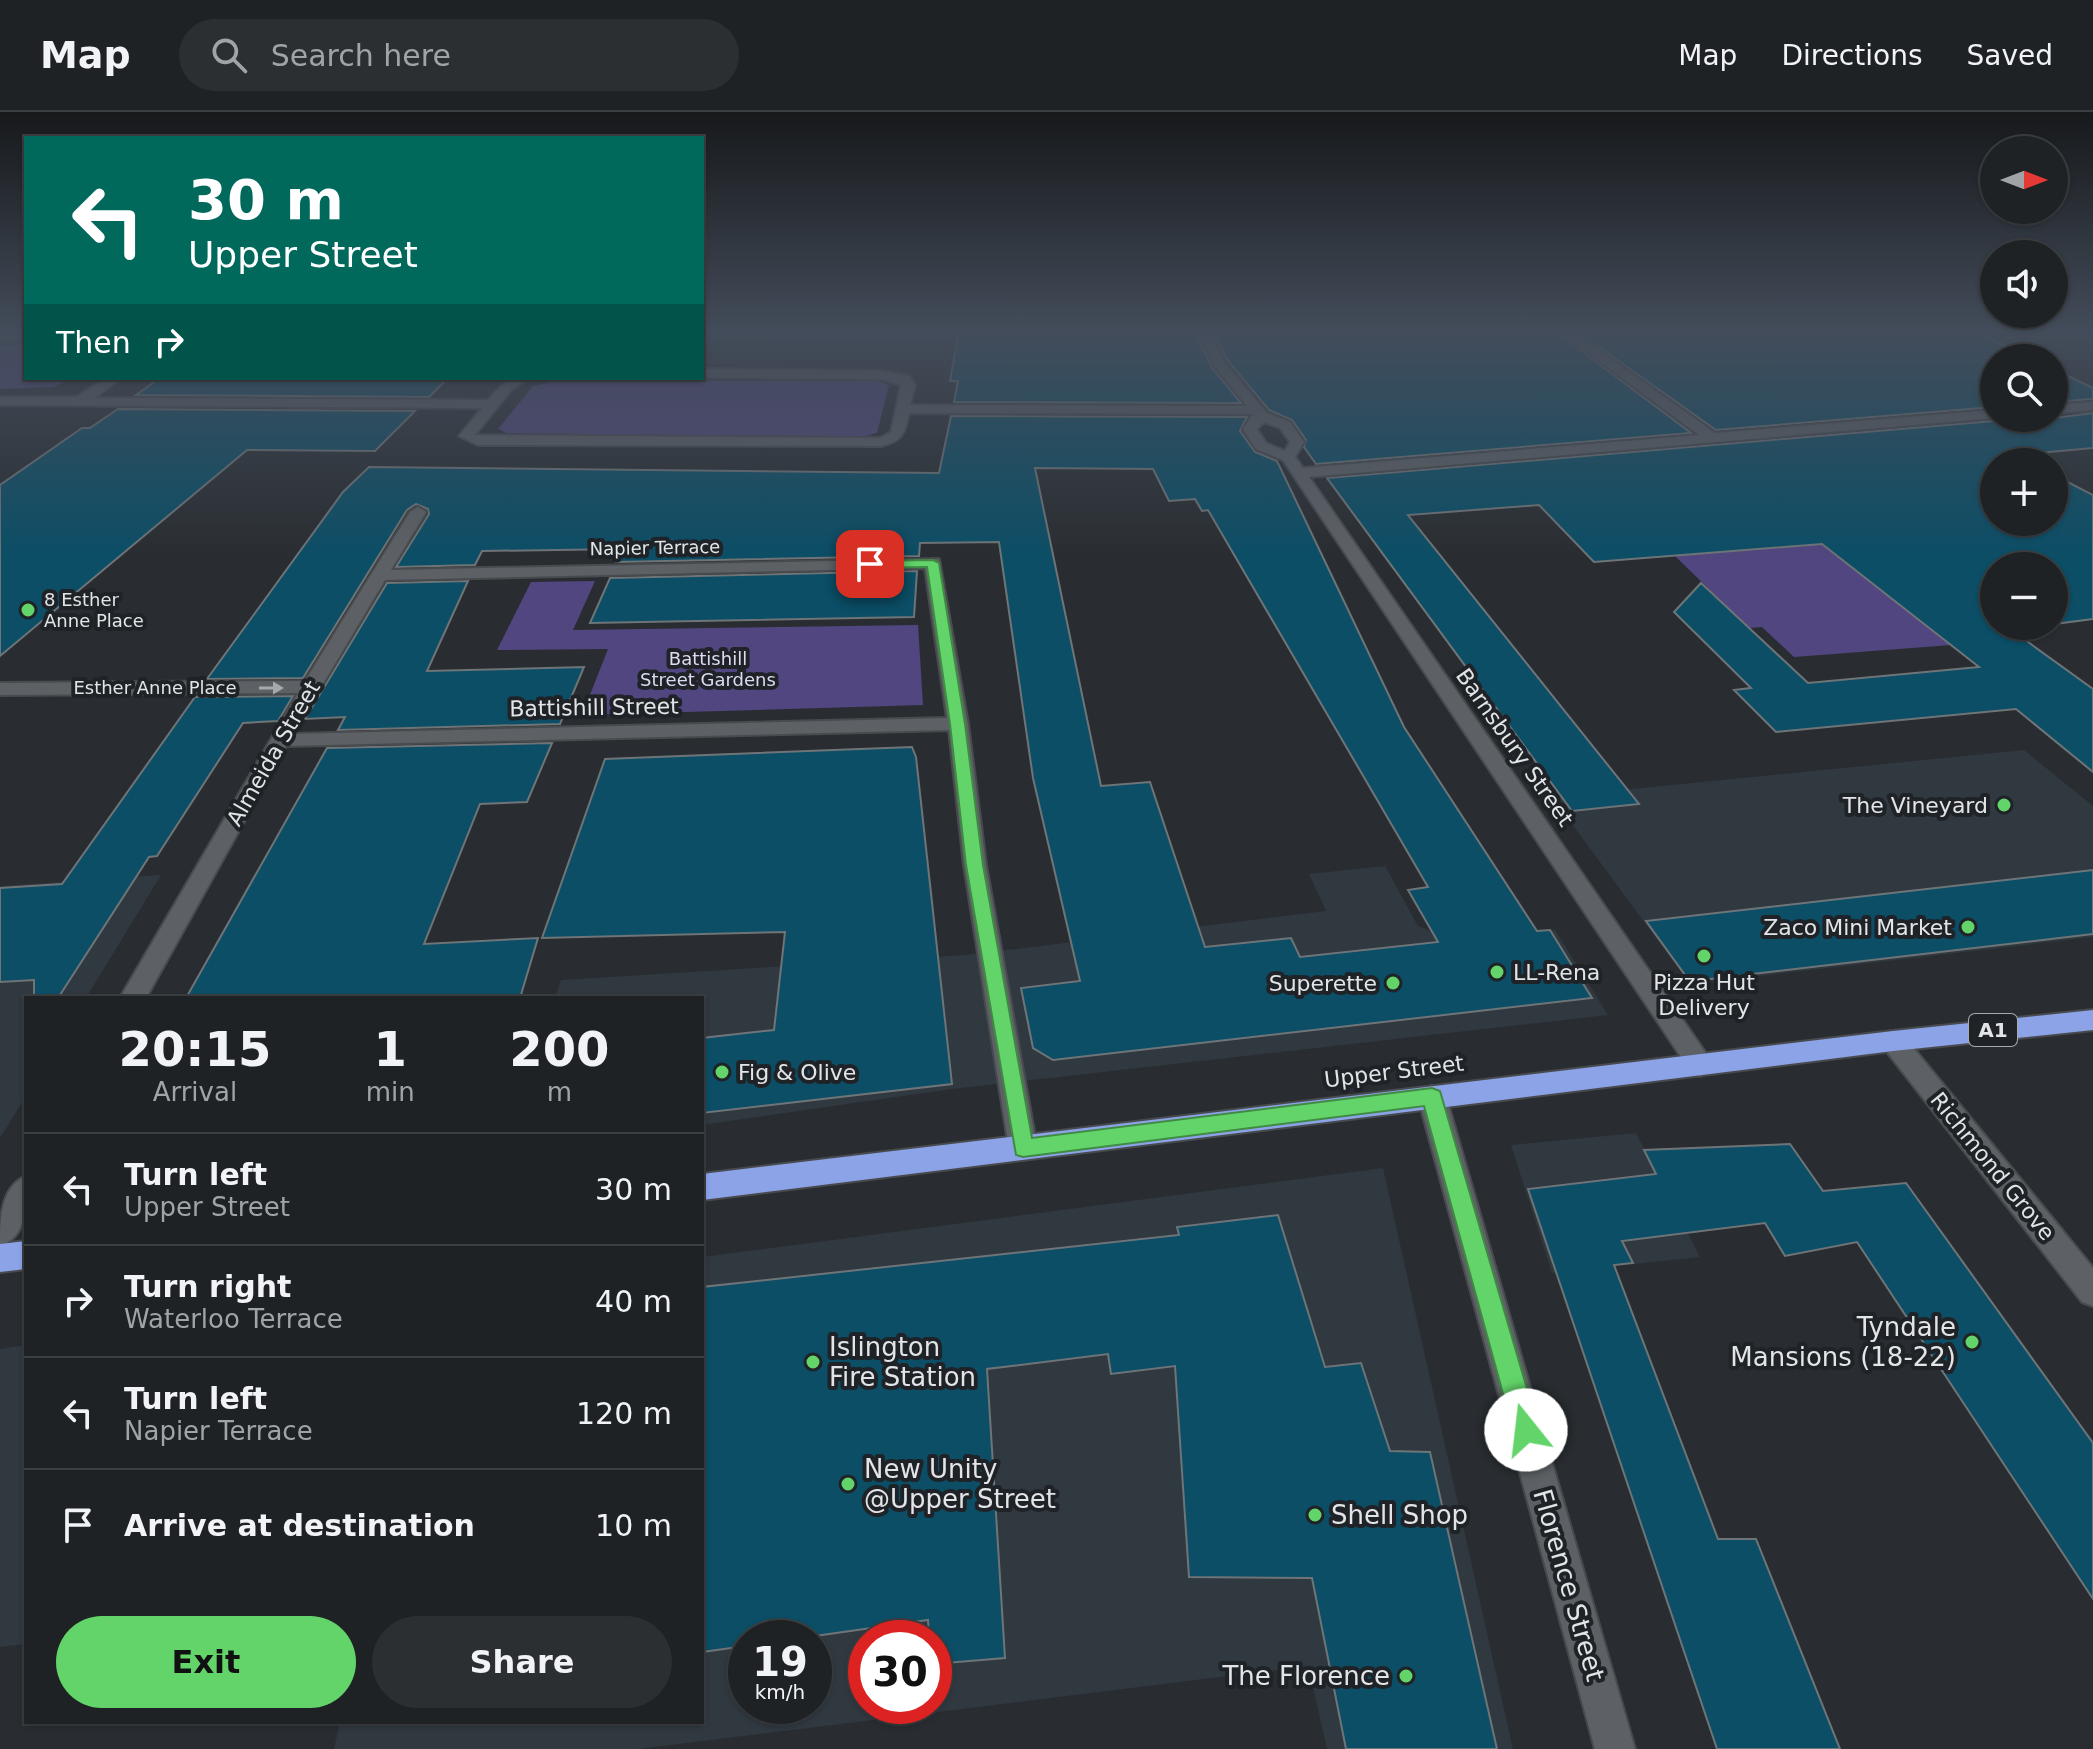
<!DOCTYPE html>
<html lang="en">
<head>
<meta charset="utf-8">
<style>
  :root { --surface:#1f2225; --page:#2c2f32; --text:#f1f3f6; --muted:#a1a4a7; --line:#3c3f42; --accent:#63d469 }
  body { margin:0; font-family:"DejaVu Sans",sans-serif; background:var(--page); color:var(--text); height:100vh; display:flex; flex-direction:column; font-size:30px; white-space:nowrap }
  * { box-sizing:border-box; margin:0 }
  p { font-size:26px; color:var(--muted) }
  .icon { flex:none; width:44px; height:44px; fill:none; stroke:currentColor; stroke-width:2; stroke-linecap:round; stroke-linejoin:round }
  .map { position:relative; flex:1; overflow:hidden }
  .details { position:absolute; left:24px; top:884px; width:680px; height:728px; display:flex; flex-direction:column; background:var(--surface); border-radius:0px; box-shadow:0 2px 6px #0004,0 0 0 2px var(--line) }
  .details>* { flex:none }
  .hud { position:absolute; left:24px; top:24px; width:680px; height:244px; border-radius:0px; box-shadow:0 2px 6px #0004,0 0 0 2px var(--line); background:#00695c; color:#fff; overflow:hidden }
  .needle { width:52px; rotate:90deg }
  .buttons { position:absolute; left:1980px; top:24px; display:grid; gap:16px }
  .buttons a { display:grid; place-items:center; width:88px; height:88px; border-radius:50%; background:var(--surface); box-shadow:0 2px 6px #0004,0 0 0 2px var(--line); font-size:40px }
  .speed { position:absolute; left:728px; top:1508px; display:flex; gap:16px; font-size:40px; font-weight:700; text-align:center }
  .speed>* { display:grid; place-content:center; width:104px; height:104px; border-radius:50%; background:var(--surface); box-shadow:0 2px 6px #0004,0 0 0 2px var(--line); line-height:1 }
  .speed small { font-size:20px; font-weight:400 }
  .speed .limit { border:12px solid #d22; background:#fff; color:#111 }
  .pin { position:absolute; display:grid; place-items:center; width:68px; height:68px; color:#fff; margin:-34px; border-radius:16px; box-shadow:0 4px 12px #0006 }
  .me { position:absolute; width:88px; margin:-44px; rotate:344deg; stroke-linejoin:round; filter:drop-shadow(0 0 6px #0008) }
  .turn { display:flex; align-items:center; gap:28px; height:168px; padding:0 32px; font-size:36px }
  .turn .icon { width:104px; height:104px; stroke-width:2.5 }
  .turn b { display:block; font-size:56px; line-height:68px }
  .then { display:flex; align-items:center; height:76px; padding:0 32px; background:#0003; gap:16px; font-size:30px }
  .eta { display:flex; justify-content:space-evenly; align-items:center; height:136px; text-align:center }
  .eta b { font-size:48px; font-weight:600; line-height:56px }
  .primary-button { display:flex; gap:16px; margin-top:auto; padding:16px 32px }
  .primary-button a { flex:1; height:92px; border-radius:48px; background:var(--accent); color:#111; font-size:32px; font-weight:600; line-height:92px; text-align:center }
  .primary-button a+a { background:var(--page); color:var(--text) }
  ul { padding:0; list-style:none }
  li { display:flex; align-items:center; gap:24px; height:112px; padding:0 32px; border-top:2px solid var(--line) }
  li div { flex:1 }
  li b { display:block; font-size:30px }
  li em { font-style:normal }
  header { display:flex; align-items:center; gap:48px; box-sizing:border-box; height:112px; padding:0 40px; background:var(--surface); border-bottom:2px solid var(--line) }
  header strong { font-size:38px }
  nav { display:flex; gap:44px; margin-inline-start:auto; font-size:28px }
  .search { width:560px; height:72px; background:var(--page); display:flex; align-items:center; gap:20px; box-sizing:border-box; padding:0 28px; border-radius:44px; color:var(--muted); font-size:30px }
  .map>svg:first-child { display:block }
</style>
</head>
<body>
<header>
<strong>Map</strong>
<div class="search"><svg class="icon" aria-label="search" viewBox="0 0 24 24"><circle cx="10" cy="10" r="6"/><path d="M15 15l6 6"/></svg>Search here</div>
<nav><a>Map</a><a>Directions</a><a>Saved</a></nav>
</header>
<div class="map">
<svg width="2093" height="1637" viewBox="0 0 2093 1637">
  <rect width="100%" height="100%" fill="#292d31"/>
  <path fill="#303840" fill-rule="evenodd" d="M2024 638 2093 694V825L1690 872 1552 685Z
    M1385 754 1418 814 1453 828 1555 818 1608 903 952 977 702 1013V886H555L561 868 966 843 1326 799 1309 762Z
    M161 763 86 886H26V984L0 1026V774Z
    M1636 1021 1700 1145 1552 1161 1511 1033Z
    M1383 1056 1513 1637H1327L1308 1554 638 1637H334L340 1610H702V1145ZM746 1526H814V1594H746ZM866 1526H934V1594H866Z
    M26 1233V1532L0 1535V1237Z"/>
  <path fill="#51467f" d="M0 233H26V266H74L53 275 0 277Z
    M558 268 878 269 889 273 877 321 859 326 506 321 498 317 533 274Z
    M1871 429 1843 449 1951 533 1794 545 1762 515 1749 516 1674 443Z
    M595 469 573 518 918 513 923 593 582 603 608 537 497 538 531 470Z"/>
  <path fill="#0b4e66" stroke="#6e7477" stroke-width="2" fill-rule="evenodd" d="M959 218H1182L1201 233 1213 257 1241 291 954 290 958 269H950Z
    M1204 218H1554L1691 321 1316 352 1304 335 1306 328 1292 308 1269 298 1228 249 1215 225Z
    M1575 218H1972L2031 246H1994V295L1716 318Z
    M2054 257 2093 276V287L2054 290Z
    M160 266H448L429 285 136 283Z
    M118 297 415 299 375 339 247 338 0 544V373L82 316H90Z
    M2093 301V336L2014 343 2027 350H1994V410H2054V363L2093 383V507L2054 512V454H1994V514H2034L2010 517 2093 577V660L2016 597 1776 620 1734 578 1751 576 1674 500 1701 471 1808 571 1979 555 1822 432 1594 450 1539 393 1408 403 1639 692 1572 699 1327 366 1994 309 1997 306H2054Z
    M951 304 1247 305 1240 319 1255 340 1277 349 1404 615 1537 819 1550 818 1592 886 1053 948 1033 936 1021 876 1080 869 1033 666 999 430 920 431 919 444 616 450 622 437 482 439 475 453 396 455 429 402 428 397 416 392 407 398 303 566 207 567 343 380 369 355 939 361ZM1035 356 1153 357 1169 389 1195 387 1202 399 1208 398 1428 775 1408 778 1438 830 1300 845 1291 826 1205 835 1150 670 1101 674Z
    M917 459 914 505 590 511 610 466Z
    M468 469 427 559 584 555 560 612 338 618 345 605 305 607 387 471Z
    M293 584 278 609 243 611 157 744 149 745 58 886H34V868L0 870V776L62 772 195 585Z
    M552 631 527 690 480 692 424 832 538 826 520 886H186L327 636Z
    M912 635 916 645 952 972 702 1001V926L774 918 785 820 542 826 605 647Z
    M2093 758V822L1702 868 1688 867 1646 809Z
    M1790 1032 1823 1079 1906 1071 2093 1331V1487L1857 1130 1785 1144 1765 1111 1622 1129 1633 1151 1614 1153 1718 1427H1756L1840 1637H1717L1528 1077 1656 1062 1644 1038Z
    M1278 1103 1325 1255 1361 1251 1390 1339 1430 1340 1497 1637H1346L1312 1466 1189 1465 1175 1254 1111 1262 1108 1242 987 1257 1005 1546 934 1552V1526H929L928 1508 801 1526H746V1534L702 1540V1175L1179 1123 1177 1115Z"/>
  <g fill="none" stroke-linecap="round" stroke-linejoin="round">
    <defs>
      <path id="minor" d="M1185 218H1199L1212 226 1225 251 1267 301 1290 310 1304 330 1295 345 1303 356 1699 323 1557 218H1570L1715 321 1994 298V306L1309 365 1709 946 1713 953 1709 960 1700 964 1691 960 1283 348 1256 337 1243 317 1253 302 909 301C905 322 902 329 881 334L478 333 459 324 482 296 0 293V285H77L106 266H121L95 286 488 288C502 272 508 266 529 266L512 277 475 323 880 326 891 320 901 273 881 267 702 265V257L881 259 909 264 915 273 910 293 1247 294 1215 255 1203 231ZM1264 310 1280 316 1290 330 1285 339 1266 331 1257 317Z
        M0 219H26V227H0Z
        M2093 290V298L2054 301V293Z
        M418 395 426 400 391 458 939 447 968 612 986 753 1037 1036 1033 1044 1023 1048 1013 1044 1009 1036 964 753 949 618 286 634 146 886H120L298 581 0 583V571L305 569 410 400ZM925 456 947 606 293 622 385 468Z
        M1893 919 1902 922 2093 1156V1194L2082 1190 1884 936 1880 929 1884 922Z
        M1432 974 1442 977 1446 985 1635 1637H1595L1418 985 1422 977Z
        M26 1064C26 1090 29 1124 0 1134 0 1109 0 1075 26 1064Z"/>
      <path id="highway" d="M2093 898V918L1893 939 702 1088V1062L1893 919Z
        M26 1129V1157L0 1160V1132Z"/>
    </defs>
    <use href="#minor" stroke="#484b4e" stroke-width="4"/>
    <use href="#highway" stroke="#484b4e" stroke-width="4"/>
    <use href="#minor" fill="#5d6165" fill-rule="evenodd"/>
    <use href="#highway" fill="#8ca3e8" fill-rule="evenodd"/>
  </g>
  <defs><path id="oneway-solid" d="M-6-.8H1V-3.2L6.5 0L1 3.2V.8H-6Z" transform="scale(2)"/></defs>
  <use fill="#a6a9ac" href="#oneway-solid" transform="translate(271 576)"/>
  <linearGradient id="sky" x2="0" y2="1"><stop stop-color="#17191b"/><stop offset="0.49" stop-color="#434c5a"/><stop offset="1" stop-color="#434c5a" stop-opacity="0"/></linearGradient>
  <rect width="2093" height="447" fill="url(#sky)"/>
  <path fill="#63d469" stroke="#408a44" stroke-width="2" d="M933 448 939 451 965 612 983 753 1032 1026 1432 976 1440 979 1539 1318 1535 1327 1526 1331 1517 1327 1513 1318 1424 994 1023 1045 1016 1043 966 753 950 612 927 455 870 456 864 452 870 449Z"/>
  <g fill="#63d469" stroke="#1f2327" stroke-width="3">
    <circle cx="28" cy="498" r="8"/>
    <circle cx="2004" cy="693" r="8"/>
    <circle cx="1968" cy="815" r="8"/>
    <circle cx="1704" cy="844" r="8"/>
    <circle cx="1497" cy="860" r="8"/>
    <circle cx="1393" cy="871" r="8"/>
    <circle cx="722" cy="960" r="8"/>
    <circle cx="1972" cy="1230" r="8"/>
    <circle cx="813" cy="1250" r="8"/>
    <circle cx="848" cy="1372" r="8"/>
    <circle cx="1315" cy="1403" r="8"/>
    <circle cx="1406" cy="1564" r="8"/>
  </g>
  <g text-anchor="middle" stroke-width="8" stroke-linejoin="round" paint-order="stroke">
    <g font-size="18" fill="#e2e4e7" stroke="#1f2327">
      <text transform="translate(655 436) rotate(-1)" y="6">Napier Terrace</text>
      <text x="155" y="582">Esther Anne Place</text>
    </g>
    <g font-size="18" fill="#e2e4e7" stroke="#1f2327" text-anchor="start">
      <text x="44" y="494">8 Esther<tspan x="44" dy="21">Anne Place</tspan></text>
    </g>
    <g font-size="18" fill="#dddbf1" stroke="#1f2327">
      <text x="708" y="553">Battishill<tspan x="708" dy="21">Street Gardens</tspan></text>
    </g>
    <rect fill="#1f2327" stroke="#a8aaad" stroke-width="2" x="1969" y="902" width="48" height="32" rx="6"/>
    <g font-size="20" font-weight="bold" fill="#e2e4e7">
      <text x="1993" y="925">A1</text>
    </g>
    <g font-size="22" fill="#e2e4e7" stroke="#1f2327">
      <text transform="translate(594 595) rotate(-1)" y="8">Battishill Street</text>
      <text transform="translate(1515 635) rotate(55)" y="8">Barnsbury Street</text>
      <text transform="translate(273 641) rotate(-60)" y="8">Almeida Street</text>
      <text transform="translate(1394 959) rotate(-7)" y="8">Upper Street</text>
      <text transform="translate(1993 1054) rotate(51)" y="8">Richmond Grove</text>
    </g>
    <g font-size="22" fill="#e2e4e7" stroke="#1f2327" text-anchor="end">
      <text x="1988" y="701">The Vineyard</text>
      <text x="1952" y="823">Zaco Mini Market</text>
      <text x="1513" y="868" text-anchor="start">LL-Rena</text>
      <text x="1704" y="878" text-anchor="middle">Pizza Hut<tspan x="1704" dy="25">Delivery</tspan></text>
      <text x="1377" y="879">Superette</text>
      <text x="738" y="968" text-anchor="start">Fig &amp; Olive</text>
    </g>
    <g font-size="26" fill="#e2e4e7" stroke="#1f2327" text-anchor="start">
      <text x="1956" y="1224" text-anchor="end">Tyndale<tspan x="1956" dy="30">Mansions (18-22)</tspan></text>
      <text x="829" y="1244">Islington<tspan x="829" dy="30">Fire Station</tspan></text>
      <text x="864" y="1366">New Unity<tspan x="864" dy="30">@Upper Street</tspan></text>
      <text x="1331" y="1412">Shell Shop</text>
      <text x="1390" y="1573" text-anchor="end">The Florence</text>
    </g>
    <g font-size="26" fill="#e2e4e7" stroke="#1f2327">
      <text transform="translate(1569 1473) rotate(74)" y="9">Florence Street</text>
    </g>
  </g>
</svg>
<div class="buttons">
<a><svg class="needle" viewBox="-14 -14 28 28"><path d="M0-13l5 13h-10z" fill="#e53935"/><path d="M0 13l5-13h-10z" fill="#a1a4a7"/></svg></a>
<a><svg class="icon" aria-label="sound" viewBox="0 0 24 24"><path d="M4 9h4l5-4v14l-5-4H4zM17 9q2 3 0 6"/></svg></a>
<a><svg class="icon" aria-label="search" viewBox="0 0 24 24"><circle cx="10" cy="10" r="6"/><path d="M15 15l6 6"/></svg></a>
<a>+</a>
<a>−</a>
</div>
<div class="speed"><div>19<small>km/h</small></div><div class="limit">30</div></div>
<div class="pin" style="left:870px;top:452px;background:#d93025"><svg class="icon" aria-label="arrive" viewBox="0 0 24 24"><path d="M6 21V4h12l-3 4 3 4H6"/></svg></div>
<svg class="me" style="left:1526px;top:1318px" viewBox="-20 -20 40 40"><circle r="19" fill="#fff"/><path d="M0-13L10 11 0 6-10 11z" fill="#63d469"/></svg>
<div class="hud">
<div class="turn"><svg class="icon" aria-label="left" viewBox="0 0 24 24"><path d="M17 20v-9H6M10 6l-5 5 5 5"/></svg><div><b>30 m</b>Upper Street</div></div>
<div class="then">Then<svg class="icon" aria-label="right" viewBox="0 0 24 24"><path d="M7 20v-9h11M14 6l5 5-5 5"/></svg></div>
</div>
<section class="details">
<div class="eta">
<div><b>20:15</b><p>Arrival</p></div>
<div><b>1</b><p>min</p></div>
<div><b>200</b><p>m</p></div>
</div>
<ul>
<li><svg class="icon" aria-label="left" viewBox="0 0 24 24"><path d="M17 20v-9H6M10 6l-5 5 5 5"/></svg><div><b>Turn left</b><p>Upper Street</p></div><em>30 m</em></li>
<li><svg class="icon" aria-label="right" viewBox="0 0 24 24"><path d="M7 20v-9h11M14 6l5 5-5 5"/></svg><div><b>Turn right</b><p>Waterloo Terrace</p></div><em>40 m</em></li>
<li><svg class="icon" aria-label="left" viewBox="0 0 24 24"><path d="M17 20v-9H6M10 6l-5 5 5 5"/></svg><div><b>Turn left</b><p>Napier Terrace</p></div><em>120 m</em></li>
<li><svg class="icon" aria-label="arrive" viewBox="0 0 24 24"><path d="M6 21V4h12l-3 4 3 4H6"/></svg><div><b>Arrive at destination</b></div><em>10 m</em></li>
</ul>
<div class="primary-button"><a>Exit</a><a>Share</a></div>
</section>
</div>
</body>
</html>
